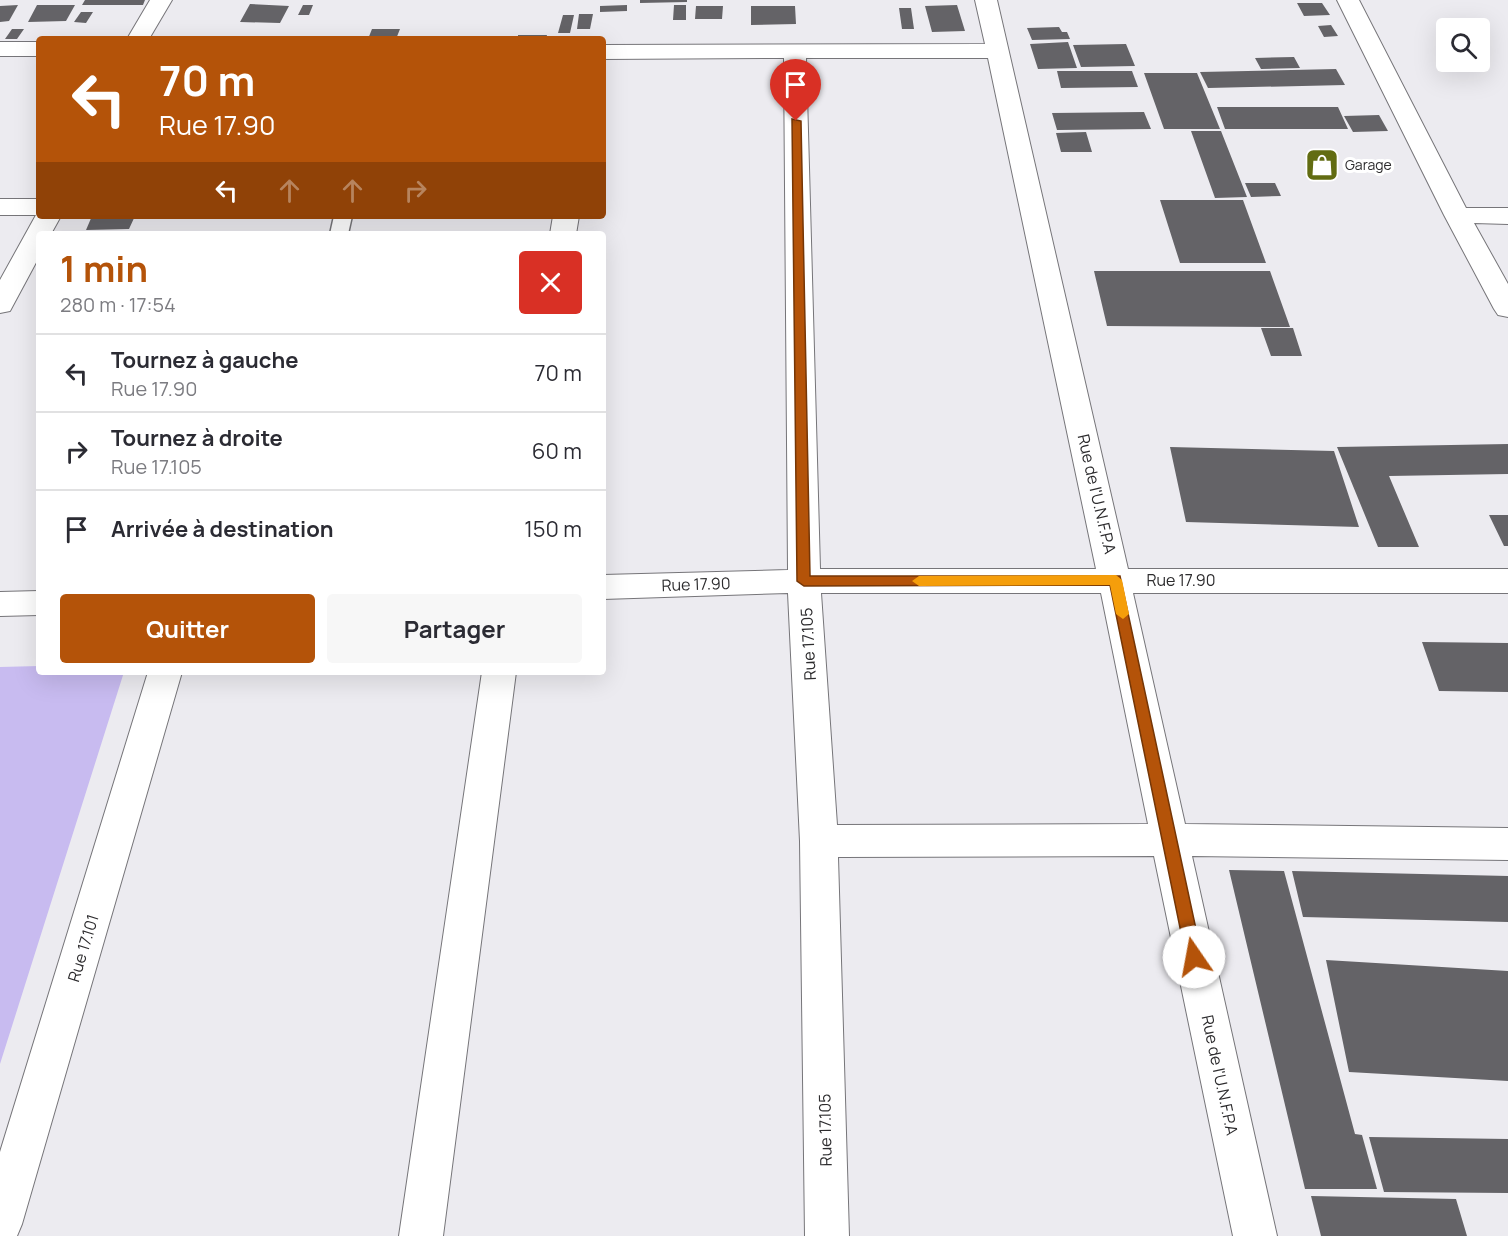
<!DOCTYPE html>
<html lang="fr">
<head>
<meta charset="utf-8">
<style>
  :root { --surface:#fff; --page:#f7f7f7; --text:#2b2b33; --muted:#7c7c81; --line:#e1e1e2; --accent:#b45309 }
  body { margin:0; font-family:Manrope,sans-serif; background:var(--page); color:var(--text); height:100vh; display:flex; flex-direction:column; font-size:22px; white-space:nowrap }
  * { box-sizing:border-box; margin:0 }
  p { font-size:20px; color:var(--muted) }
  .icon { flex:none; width:33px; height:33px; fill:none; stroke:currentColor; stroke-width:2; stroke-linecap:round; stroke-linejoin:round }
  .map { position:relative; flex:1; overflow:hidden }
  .sheet { position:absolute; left:36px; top:231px; width:570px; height:444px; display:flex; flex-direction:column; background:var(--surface); border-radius:6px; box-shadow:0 6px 24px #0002 }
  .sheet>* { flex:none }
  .hud { position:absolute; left:36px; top:36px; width:570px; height:183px; border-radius:6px; box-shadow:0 6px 24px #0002; background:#b45309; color:#fff; overflow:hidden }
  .buttons { position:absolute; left:1436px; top:18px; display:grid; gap:12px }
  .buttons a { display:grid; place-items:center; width:54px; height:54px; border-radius:6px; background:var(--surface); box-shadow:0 6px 24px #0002; font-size:30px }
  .pin { position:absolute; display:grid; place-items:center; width:51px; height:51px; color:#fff; margin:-62px -26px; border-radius:50% 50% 50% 0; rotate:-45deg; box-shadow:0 0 6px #0007 }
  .pin .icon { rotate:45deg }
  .me { position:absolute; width:66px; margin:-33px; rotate:348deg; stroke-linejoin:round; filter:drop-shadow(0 0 4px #0008) }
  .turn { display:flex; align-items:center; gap:21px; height:126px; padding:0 24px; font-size:27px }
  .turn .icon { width:78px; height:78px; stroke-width:2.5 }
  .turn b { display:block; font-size:42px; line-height:51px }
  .lanes { display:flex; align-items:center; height:57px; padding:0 24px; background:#0003; justify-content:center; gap:30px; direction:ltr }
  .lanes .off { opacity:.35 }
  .round { display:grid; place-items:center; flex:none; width:63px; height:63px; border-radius:6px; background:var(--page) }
  .headline { display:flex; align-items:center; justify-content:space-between; height:102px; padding:0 24px }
  h1 { font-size:36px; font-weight:700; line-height:45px; color:var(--accent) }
  .cta { display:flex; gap:12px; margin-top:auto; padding:12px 24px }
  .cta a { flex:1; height:69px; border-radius:6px; background:var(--accent); color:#fff; font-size:24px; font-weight:700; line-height:69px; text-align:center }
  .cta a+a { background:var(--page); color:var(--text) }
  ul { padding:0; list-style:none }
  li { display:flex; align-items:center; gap:18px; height:78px; padding:0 24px; border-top:2px solid var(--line) }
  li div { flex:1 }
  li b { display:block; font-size:22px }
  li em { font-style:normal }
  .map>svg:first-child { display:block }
</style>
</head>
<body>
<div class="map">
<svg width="1508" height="1236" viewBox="0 0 1508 1236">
  <rect width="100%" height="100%" fill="#ecebf0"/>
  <path fill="#c8bbf0" d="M39 666V672H124L0 1064V667Z"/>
  <path fill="#646367" d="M85 0H145L143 5H82Z
    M640 0H687V2L640 3Z
    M1297 3H1322L1330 15 1304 16Z
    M250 4 289 6 280 23 240 22Z
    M18 5 9 21 0 22V6Z
    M37 5H75L66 21 28 22Z
    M303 5H313L309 15H298Z
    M627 5V11L600 12V6Z
    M674 5H686V20H673Z
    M957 5 965 31 932 32 925 6Z
    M696 6H723L722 19H695Z
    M751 6H795L796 24 751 25Z
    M899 8H911L914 29H902Z
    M81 12H93L86 23 74 22Z
    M579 14H593L590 29H577Z
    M563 15H574L570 33H558Z
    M1331 25 1338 36 1324 37 1318 26Z
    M1059 27 1062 32H1067L1070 39 1032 40 1027 28Z
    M12 29H24L17 39H5Z
    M372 29H400L396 39H368Z
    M518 35H547L546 39H518Z
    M1068 42 1077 68 1038 69 1030 44Z
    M1126 44 1135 66 1081 67 1073 45Z
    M1294 57 1300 68 1261 69 1255 58Z
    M1336 69 1345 85 1208 88 1200 72Z
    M1057 71H1132L1138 87 1061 88Z
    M1144 73H1197L1220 129H1164Z
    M1217 107H1338L1348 129H1225Z
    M1144 112 1151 129 1057 130 1052 113Z
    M1379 115 1388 131 1353 132 1344 116Z
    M1191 131H1221L1247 197 1215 198Z
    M1086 132 1092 152H1061L1056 133Z
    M1245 183H1275L1281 196 1251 197Z
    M1160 200H1243L1266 263H1180Z
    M92 216H135L129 229 86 230Z
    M1094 271H1270L1290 327 1107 326Z
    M1261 328H1293L1302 356H1271Z
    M1508 444V474L1389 476 1419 547H1378L1337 447Z
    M1170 447 1334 451 1359 527 1186 522Z
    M1489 515H1508V546H1504Z
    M1422 642 1508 643V692L1439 691Z
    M1229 870 1284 871 1355 1134 1362 1135 1377 1189H1305Z
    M1292 871 1508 876V922L1303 917Z
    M1326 960 1508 971V1081L1349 1072Z
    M1369 1137 1508 1139V1193L1384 1192Z
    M1311 1196 1456 1199 1467 1236H1321Z"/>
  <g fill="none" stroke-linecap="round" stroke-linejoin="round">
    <defs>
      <path id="service" d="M334 216H352L348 234H330Z"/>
      <path id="minor" d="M150 0H172L149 39H127Z
        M975 0H997L1128 569H1508V593H1133L1185 824 1508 828V860L1192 856 1277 1236H1233L1154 856 838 857 849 1236H805L800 841 788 593 603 599V575L788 570 784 58 603 59V45L985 44ZM806 58H988L1096 569H820ZM821 593H1101L1148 824 837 825Z
        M1337 0H1359L1466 208H1508V224L1474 223 1508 284V317L1498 315 1494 309 1444 215Z
        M0 42H39V56H0Z
        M0 199H39V216H61L51 234H39V257L10 311 0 313V280L36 215H0Z
        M553 216H579L576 234H550Z
        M39 591V615L0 616V592Z
        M148 672H182L22 1224 17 1236H0V1152Z
        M482 672H516L443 1236H399Z"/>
    </defs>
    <use href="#service" stroke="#767579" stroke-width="3"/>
    <use href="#minor" stroke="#767579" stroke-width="2"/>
    <use href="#service" fill="#fff" fill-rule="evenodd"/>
    <use href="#minor" fill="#fff" fill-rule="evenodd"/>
  </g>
  <path fill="#b45309" stroke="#753606" stroke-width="1.5" d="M792 119 801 121 810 576H1120L1202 957 1200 962 1194 964 1188 962 1186 957 1110 585 804 586 797 581Z"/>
  <path fill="#f59e0b" d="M1116 575 1122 580 1129 614 1123 619 1116 614 1110 585 919 586 912 581 919 576Z"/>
  <defs>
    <symbol id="shop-square" viewBox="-11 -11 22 22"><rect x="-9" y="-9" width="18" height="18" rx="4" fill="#626c12" stroke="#fff"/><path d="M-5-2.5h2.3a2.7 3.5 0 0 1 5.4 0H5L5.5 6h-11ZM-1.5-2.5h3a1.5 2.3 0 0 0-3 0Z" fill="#fff"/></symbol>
  </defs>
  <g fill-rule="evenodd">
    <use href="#shop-square" x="1303" y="146" width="38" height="38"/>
  </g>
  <g text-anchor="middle" stroke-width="6" stroke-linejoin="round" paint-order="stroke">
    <g font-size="14" fill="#2d2c2e" stroke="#fff" text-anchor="start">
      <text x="1345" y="170">Garage</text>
    </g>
    <g font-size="16" fill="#2d2c2e" stroke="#fff">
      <text transform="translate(1097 494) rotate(77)" y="6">Rue de l'U.N.F.P.A</text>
      <text x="1181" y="586">Rue 17.90</text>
      <text transform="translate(696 584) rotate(-2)" y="6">Rue 17.90</text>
      <text transform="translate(808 644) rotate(-93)" y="6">Rue 17.105</text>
      <text transform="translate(83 948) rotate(-73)" y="6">Rue 17.101</text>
      <text transform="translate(1220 1075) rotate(78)" y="6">Rue de l'U.N.F.P.A</text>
      <text transform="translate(825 1130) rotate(-91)" y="6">Rue 17.105</text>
    </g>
  </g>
</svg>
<div class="buttons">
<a><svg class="icon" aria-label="search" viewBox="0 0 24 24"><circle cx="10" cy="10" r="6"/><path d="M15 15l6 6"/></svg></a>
</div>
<div class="pin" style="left:796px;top:121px;background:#d93025"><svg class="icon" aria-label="arrive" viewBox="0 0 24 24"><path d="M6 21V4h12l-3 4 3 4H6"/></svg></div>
<svg class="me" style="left:1194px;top:957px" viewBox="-20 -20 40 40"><circle r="19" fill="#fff"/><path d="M0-13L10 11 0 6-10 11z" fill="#b45309"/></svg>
<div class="hud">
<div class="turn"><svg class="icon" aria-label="left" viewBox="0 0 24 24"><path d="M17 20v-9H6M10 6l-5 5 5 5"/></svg><div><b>70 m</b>Rue 17.90</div></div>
<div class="lanes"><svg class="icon" aria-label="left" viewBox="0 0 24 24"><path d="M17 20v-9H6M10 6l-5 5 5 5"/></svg><svg class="icon off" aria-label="ahead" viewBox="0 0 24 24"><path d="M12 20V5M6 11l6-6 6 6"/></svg><svg class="icon off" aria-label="ahead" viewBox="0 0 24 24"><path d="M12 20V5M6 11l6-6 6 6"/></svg><svg class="icon off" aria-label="right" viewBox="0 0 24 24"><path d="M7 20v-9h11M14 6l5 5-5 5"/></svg></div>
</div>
<section class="sheet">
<div class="headline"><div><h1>1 min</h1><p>280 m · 17:54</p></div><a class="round" style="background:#d93025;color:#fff"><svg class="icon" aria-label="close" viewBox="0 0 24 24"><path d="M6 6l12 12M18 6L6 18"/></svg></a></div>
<ul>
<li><svg class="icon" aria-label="left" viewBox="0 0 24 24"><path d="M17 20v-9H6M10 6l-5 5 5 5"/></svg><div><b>Tournez à gauche</b><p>Rue 17.90</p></div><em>70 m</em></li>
<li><svg class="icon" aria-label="right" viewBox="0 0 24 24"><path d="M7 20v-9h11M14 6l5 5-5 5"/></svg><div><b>Tournez à droite</b><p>Rue 17.105</p></div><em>60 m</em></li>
<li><svg class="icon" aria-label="arrive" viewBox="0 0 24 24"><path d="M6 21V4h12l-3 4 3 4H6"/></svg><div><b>Arrivée à destination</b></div><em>150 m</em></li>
</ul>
<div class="cta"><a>Quitter</a><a>Partager</a></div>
</section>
</div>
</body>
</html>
